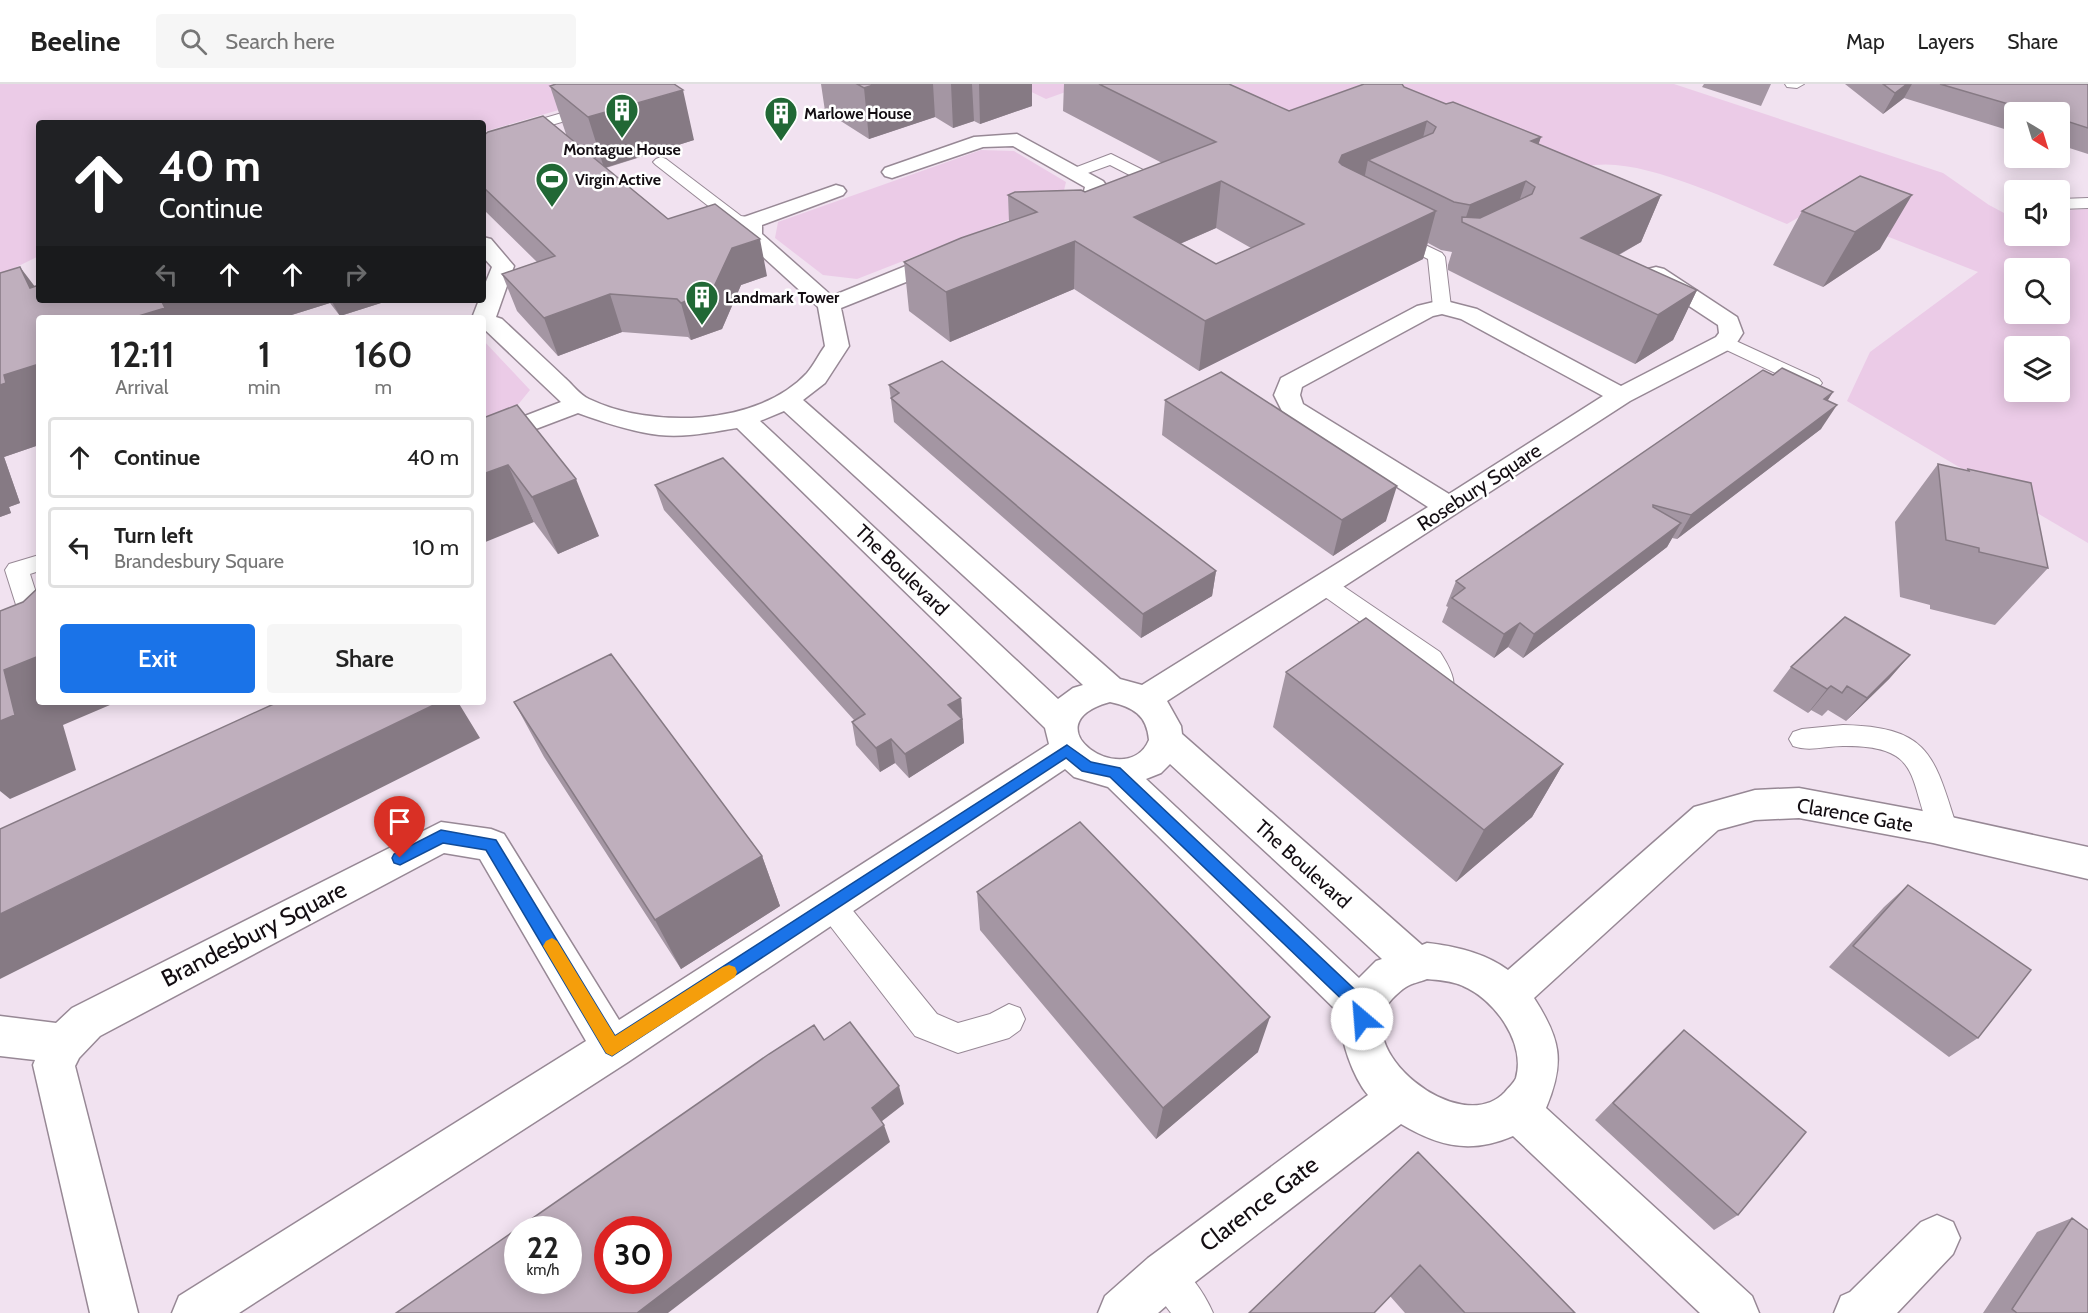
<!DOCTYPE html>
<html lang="en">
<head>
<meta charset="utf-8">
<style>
  :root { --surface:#fff; --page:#f6f6f6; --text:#222; --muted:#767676; --line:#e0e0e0; --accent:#1a73e8 }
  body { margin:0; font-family:Cabin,sans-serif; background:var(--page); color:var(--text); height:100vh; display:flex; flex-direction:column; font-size:22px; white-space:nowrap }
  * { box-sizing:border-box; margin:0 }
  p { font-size:20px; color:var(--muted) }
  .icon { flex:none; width:33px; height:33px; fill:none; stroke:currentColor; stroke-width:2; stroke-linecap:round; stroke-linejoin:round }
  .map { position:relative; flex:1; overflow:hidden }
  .side { position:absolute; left:36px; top:231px; width:450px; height:390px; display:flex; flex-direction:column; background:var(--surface); border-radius:6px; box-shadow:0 3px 15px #0003 }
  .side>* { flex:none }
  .hud { position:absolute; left:36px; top:36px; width:450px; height:183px; border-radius:6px; box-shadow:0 3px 15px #0003; background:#202124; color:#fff; overflow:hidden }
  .needle { width:39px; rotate:142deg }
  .controls { position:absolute; left:2004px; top:18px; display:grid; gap:12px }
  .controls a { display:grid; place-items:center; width:66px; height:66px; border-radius:6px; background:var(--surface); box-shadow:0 3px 15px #0003; font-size:30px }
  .speed { position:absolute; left:504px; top:1132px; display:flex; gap:12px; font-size:30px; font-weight:700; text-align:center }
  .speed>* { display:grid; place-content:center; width:78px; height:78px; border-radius:50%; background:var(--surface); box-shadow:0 3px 15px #0003; line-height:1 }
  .speed small { font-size:15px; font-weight:400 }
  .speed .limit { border:9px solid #d22; background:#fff; color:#111 }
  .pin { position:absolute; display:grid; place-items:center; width:51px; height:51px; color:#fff; margin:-62px -26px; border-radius:50% 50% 50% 0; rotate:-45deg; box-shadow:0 0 6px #0007 }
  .pin .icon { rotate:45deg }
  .me { position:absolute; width:66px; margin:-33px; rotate:333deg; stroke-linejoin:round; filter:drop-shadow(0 0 4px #0008) }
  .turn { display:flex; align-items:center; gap:21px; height:126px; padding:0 24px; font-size:27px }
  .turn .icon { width:78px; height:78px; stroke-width:2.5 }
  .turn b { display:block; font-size:42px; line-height:51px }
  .lanes { display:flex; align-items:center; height:57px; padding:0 24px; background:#0003; justify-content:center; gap:30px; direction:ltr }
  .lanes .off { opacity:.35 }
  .eta { display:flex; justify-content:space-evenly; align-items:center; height:102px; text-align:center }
  .eta b { font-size:36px; font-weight:600; line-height:42px }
  .primary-button { display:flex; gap:12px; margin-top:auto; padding:12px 24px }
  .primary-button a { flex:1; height:69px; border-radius:6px; background:var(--accent); color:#fff; font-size:24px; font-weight:600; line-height:69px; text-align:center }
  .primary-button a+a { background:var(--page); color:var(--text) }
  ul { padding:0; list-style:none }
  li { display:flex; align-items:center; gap:18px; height:81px; margin:0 12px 9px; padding:0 12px; border:3px solid var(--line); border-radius:6px }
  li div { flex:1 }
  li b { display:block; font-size:22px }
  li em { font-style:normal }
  header { display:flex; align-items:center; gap:36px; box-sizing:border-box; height:84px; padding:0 30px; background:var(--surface); border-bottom:2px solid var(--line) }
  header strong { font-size:28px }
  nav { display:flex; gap:33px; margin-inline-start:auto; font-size:21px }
  .search { width:420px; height:54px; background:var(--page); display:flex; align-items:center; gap:15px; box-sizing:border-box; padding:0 21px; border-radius:6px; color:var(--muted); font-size:22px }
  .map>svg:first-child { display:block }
</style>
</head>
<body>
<header>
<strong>Beeline</strong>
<div class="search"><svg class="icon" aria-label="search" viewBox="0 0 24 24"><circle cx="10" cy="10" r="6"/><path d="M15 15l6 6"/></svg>Search here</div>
<nav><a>Map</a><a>Layers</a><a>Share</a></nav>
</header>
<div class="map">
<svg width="2088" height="1229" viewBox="0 0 2088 1229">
  <rect width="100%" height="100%" fill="#f1e2f0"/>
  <path fill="#ebcbe7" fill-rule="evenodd" d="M0 0H635L617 9 483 48V39H39V172L0 191Z
    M1015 0H1088L1046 15Z
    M1152 0H1674L1943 89 1989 121 2004 129H2014V152H2060V127L2088 125V459L1847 317 1870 268 1978 188 1815 124 1787 140C1737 120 1636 69 1586 83L1302 51ZM2014 184H2060V230H2014ZM2014 262H2060V308H2014Z
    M981 66 1014 67 1066 98 1062 115 857 195 823 191 775 154 778 138Z
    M483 256 530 306 512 328 483 339Z"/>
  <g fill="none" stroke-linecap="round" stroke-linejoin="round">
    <defs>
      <path id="service" d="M641 0H660L613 23 483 61V52L603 17Z
        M1785 0H1804L1797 4 1787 3Z
        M1111 70 1169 99 1171 102 1163 107 1157 105 1110 81 1074 94 1066 89 1069 86Z
        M661 73 666 75 741 132 758 135 760 138 752 143 730 139 656 81 653 78 656 75Z
        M2088 114V124L2060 125V115Z
        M1396 147 1442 169 1445 173 1451 223 1448 227H1436L1433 223 1428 175 1390 156 1388 152Z
        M1725 252 1819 295 1822 299 1819 303H1805L1718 262 1716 258 1718 254Z
        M39 471V487L30 490 39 518V554L27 552 24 546 5 486 9 480Z
        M1326 494 1334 496 1440 568C1445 576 1451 585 1453 595 1456 614 1441 632 1422 626L1418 619C1426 604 1434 599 1422 582L1318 508 1314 502 1318 496Z
        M1843 641C1931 643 1934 672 1958 747L1954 755 1944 759 1934 755C1906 699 1927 661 1843 662 1826 662 1809 668 1793 662L1789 655 1793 648 1802 645Z
        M831 808 841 812 937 930 958 939 990 930 1009 920 1020 924 1025 935 1020 946 1009 954 958 969 915 952 821 830 816 821 821 812Z
        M1165 1173C1186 1182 1204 1208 1213 1229H1171L1152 1204 1147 1191 1152 1178Z"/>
      <path id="minor" d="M1017 50 1103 97 1106 101 1100 119C1086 125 1070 135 1055 131L1051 127 1055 123 1083 111 1085 103 1013 62 983 63 892 94 885 92 882 88 885 84 974 53Z
        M836 101 843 103 846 107 843 111 762 141V150L832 212 940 168 948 166 956 168 959 173 956 178 841 224 849 262 825 299 803 316 1120 595 1142 601 1428 423 1283 329 1274 311 1281 294 1417 222 1442 216 1477 225 1621 302 1716 253 1719 249 1718 241 1648 195 1645 190 1648 185 1656 183 1664 185 1737 233 1743 249 1734 263 1630 317 1167 617 1181 642 1182 650 1422 861 1427 859C1455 862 1485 869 1508 886L1694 723 1755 706 1799 704 1933 729 2088 763V795L1933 759 1799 734 1755 736 1718 746 1534 914C1561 956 1565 978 1546 1024L1752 1212 1759 1229H1700L1513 1052C1471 1070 1440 1063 1401 1040L1182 1208 1158 1229H1098L1105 1212 1148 1174 1368 1011C1355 996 1337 953 1343 933L1108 703 1074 693 1065 685 628 978 239 1229H172L179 1212 586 957 480 775 444 769 100 952 79 974 75 982 138 1229H90L33 981 35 976 0 972V932L56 939 72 924 441 738 491 745 504 750 619 936 1049 660 1045 644 737 344C712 348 685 354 659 351 632 348 603 338 578 329L483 365V348L561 318 483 244V234H472L479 216H483V205L492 183 483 173V153L491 155 514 182 496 233 502 235C523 255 544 274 565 294 573 301 580 311 589 315 651 345 758 342 807 289 814 281 819 270 825 262L818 223 740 152 741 138 744 133ZM1442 230 1461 235 1603 312 1449 410 1303 320 1300 311 1302 303 1433 232ZM784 327 1083 601 1073 604 1058 615 760 337ZM1110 618C1133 623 1147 631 1149 656 1127 708 1027 641 1110 618ZM1170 680 1382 875 1376 877 1359 894 1146 695 1161 689ZM1427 895C1439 896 1452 897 1463 902 1494 915 1526 958 1516 994 1514 999 1508 1004 1505 1008 1460 1056 1346 963 1392 915 1396 911 1401 906 1406 903 1412 899 1420 898 1427 895Z
        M1937 1131 1953 1138 1960 1154 1953 1170 1897 1229H1834L1841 1212 1850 1208 1921 1138Z"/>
    </defs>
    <use href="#service" stroke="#978895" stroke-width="2"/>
    <use href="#minor" stroke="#978895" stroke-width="3"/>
    <use href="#service" fill="#fff" fill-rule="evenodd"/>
    <use href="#minor" fill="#fff" fill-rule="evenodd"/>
  </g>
  <path fill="#a496a3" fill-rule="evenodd" d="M821 0H1032V22L980 40 974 37 953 44 935 33 869 55 825 27Z
    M1064 0H1229L1289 27 1404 3 1446 20 1541 53 1538 60 1661 111 1641 158 1619 171 1697 206 1673 256 1635 280 1448 186V181L1452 168 1441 166 1428 159 1423 175 1199 287 1074 205 950 258 909 227 904 178 1009 138 1008 111 1085 108 1162 79 1063 27ZM1216 144 1251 164 1216 180 1180 160Z
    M1704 0H1771L1761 22 1702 3Z
    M1845 0H2088V70L2060 61V28H2014V48L1904 14 1883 30Z
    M550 2 694 56 606 84 668 135 767 192 741 201 722 245 691 256 688 253 622 248 558 272 517 227 502 190 537 178 483 125V52L566 50Z
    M1860 92 1880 165 1823 203 1773 181 1802 127Z
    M0 189 35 203 39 216H380L381 219 340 232 330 219 282 234H39V361L4 373 20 419 9 423 11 429 0 433Z
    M1773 291 1833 308 1827 317 1821 345 1677 455 1672 454 1667 463 1523 574 1508 563 1494 574 1442 538 1448 523 1446 522 1456 497Z
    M889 301 1216 487 1212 512 1141 554 894 338Z
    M1165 316 1386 437 1333 472 1162 351Z
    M483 334 599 452 558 470 534 438Z
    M1938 380 1966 387 1968 385 2048 484 1995 541 1930 525V521L1900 513 1895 438Z
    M655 401 961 614 964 659 909 694 895 679 880 688 856 661 852 638 854 636 664 426Z
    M1910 571 1889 595 1846 637 1828 626 1822 632 1811 626 1808 629 1773 607 1791 583Z
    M1286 588 1563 680 1532 733 1456 798 1273 643Z
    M514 618 762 772 780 822 681 885 544 673Z
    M1908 801 1978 954 1949 973 1829 883 1884 823Z
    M977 808 1258 968 1156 1055 980 846Z
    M1684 946 1738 1131 1714 1146 1595 1036 1664 965Z
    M1418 1068 1575 1229H1405L1390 1212Z
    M2072 1134 2088 1229H1983L2037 1148Z"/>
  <path fill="#867a84" d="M876 0H933L935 33 869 55 864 4Z
    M951 0H972L974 37 953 44Z
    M979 0H1032V22L980 40Z
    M1907 0H1912L1904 14 1883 30 1895 9Z
    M683 6 694 56 604 84 588 33Z
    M1427 37 1416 83 1368 76 1362 106 1339 78 1342 71Z
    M1541 53 1510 144 1464 139 1470 121 1531 57Z
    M1221 97 1216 144 1131 181 1134 133Z
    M1661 111 1641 158 1578 193 1581 154Z
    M1912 111 1880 165 1823 203 1855 148Z
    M1436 127 1423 175 1199 287 1205 237Z
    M760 155 767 192 741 201 722 245 691 256 681 219 732 164Z
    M1075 157 1074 205 950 258 946 208Z
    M20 183 39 208 30 204Z
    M1697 206 1673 256 1635 280 1658 231Z
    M610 210 622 248 558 272 544 234Z
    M161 216H329L330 219 282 234H132Z
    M331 216H380L381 219 340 232Z
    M39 280V361L4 373 20 419 9 423 11 429 0 433V301L4 291Z
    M1833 308 1818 332 1824 315Z
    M1837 321 1821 345 1677 455 1691 431Z
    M508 381 534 438 483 459V390Z
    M576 395 599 452 558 470 532 413Z
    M1397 402 1386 437 1333 472 1342 436Z
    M1681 439 1667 463 1523 574 1534 550Z
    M1216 487 1212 512 1141 554 1143 530Z
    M1520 539 1508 563 1494 574 1504 550Z
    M1910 571 1889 595 1846 637 1867 614Z
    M39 572V618H117L63 641 76 686 10 715 0 707V637L4 586Z
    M1831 602 1811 626 1808 629 1827 605Z
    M961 614 964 659 909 694 905 670 948 621Z
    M440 618H458L480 654 0 895V830Z
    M891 655 895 679 880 688 876 664Z
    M1563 680 1532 733 1456 798 1484 746Z
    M762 772 780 822 681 885 655 836Z
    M1270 933 1258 968 1156 1055 1163 1024Z
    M899 1002 904 1020 877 1041 872 1024Z
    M884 1041 890 1058 668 1229H637Z"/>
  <path fill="#bfafbd" stroke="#867a84" stroke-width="1.5" fill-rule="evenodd" d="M556 0H674L683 6 588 33 550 2Z
    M857 0H876L864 4Z
    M1099 0H1229L1289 27 1364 0H1402L1404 3 1446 20 1453 18 1541 53 1531 57 1661 111 1581 154 1697 206 1658 231 1462 138V133L1480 134 1532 110 1535 103 1526 97 1470 121 1454 118 1368 76 1433 49 1436 43 1427 37 1342 71 1339 78 1342 81 1436 127 1205 237 1075 157 946 208 904 178 961 154 1037 128 1008 111 1015 108 1081 106 1085 108 1216 58ZM1221 97 1304 140 1216 180 1134 133Z
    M1883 0H1907L1895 9Z
    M1940 0H2088V44L2060 35V28H2036Z
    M543 32 668 135 715 120 760 155 732 164 712 207 681 219 677 215 610 210 544 234 502 190 555 172 483 103V52L488 48Z
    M1860 92 1912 111 1855 148 1802 127Z
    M20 183 30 204 39 201V216H161L165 224 132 234H39V280L4 291 6 299 0 301V189Z
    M942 277 1216 487 1143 530 891 314 899 309 889 301Z
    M1782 284 1833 308 1824 315 1837 321 1691 431 1653 421V423L1681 439 1534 550 1520 539 1504 550 1452 514 1465 504 1456 497 1763 286 1773 291Z
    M1221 288 1397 402 1342 436 1165 316Z
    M517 321 576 395 532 413 508 381 483 390V334Z
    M723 374 961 614 948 621 962 635 905 670 891 655 876 664 852 638 865 630 655 401Z
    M1938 380 1969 387 1968 385 2031 399 2048 484 1979 468V464L1946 456Z
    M39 503V572L4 586 15 631 0 637V527L23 518Z
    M1845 533 1910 571 1867 614 1847 602 1842 609 1831 602 1827 605 1791 583Z
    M1366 534 1563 680 1484 746 1286 588Z
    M611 570 762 772 655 836 514 618Z
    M278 618H440L0 830V745Z
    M1080 738 1270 933 1163 1024 977 808Z
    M1908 801 2031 886 1978 954 1853 862Z
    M850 938 899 1002 872 1024 884 1041 637 1229H396L769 970 814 941 824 956ZM518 1146H568V1197H518ZM608 1146H658V1197H608Z
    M1684 946 1806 1048 1738 1131 1613 1019Z
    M1418 1068 1575 1229H1465L1420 1181 1374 1229H1249Z
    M2072 1134 2088 1146V1229H2017L2012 1225Z"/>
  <path fill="#1a73e8" stroke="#114b97" stroke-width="1.5" d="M1067 661 1091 678 1120 684 1370 920 1373 926 1368 941 1362 943 1356 941 1353 935 1355 928 1110 693 1082 687 1066 674 612 972 606 969 486 766 443 759 400 781 394 779 392 774 394 770 441 746 496 756 615 952Z"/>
  <path fill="#f59e0b" d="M552 854 557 857 615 952 723 883 729 881 735 883 737 888 735 893 612 972 606 969 546 867 543 862 546 857Z"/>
  <defs>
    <symbol id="building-pin" viewBox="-11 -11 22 30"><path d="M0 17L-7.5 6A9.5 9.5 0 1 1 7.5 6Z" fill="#216835" stroke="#fff"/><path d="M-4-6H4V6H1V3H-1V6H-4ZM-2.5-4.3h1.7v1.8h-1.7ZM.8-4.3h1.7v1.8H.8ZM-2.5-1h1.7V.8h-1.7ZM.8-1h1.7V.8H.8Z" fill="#fff"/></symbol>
    <symbol id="stadium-pin" viewBox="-11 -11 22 30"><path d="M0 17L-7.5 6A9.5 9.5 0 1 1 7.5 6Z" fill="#216835" stroke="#fff"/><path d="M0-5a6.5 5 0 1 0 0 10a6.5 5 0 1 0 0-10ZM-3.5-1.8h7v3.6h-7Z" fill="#fff"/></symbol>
  </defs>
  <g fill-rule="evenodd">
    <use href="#building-pin" x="603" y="7" width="38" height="52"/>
    <use href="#building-pin" x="762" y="10" width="38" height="52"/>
    <use href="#stadium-pin" x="533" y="76" width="38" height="52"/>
    <use href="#building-pin" x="683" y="194" width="38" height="52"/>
  </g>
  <g text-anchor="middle" stroke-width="5" stroke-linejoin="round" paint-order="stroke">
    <g font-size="16" font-weight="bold" fill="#130d12" stroke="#fff" text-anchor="start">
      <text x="804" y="35">Marlowe House</text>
      <text x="622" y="71" text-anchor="middle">Montague House</text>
      <text x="575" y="101">Virgin Active</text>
      <text x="725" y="219">Landmark Tower</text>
    </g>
    <g font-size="20" fill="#130d12" stroke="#fff">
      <text transform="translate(1479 403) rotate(-33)" y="7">Rosebury Square</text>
      <text transform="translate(902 486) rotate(44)" y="7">The Boulevard</text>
      <text transform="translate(1855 731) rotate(10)" y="7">Clarence Gate</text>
      <text transform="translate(1303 780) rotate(42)" y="7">The Boulevard</text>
    </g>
    <g font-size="24" fill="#130d12" stroke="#fff">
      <text transform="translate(254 850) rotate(-27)" y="8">Brandesbury Square</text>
      <text transform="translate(1259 1120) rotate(-37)" y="8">Clarence Gate</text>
    </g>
  </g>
</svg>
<div class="controls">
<a><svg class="needle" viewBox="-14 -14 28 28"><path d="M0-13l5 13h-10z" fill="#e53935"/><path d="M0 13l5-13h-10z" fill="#767676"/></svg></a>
<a><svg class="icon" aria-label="sound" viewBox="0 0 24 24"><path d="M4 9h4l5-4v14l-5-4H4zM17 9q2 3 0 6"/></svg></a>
<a><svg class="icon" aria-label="search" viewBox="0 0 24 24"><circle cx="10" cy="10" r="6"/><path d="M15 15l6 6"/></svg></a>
<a><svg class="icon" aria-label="layers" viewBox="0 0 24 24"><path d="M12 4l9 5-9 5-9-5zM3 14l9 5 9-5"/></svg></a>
</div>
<div class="speed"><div>22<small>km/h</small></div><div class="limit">30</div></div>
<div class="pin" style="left:400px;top:774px;background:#d93025"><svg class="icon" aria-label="arrive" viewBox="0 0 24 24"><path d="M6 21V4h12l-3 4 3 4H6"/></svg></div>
<svg class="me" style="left:1362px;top:935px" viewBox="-20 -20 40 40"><circle r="19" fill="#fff"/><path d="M0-13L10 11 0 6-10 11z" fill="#1a73e8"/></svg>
<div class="hud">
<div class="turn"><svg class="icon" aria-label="ahead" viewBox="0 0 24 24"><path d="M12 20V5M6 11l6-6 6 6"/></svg><div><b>40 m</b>Continue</div></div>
<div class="lanes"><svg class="icon off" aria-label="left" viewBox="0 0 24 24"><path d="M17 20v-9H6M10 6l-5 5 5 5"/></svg><svg class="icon" aria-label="ahead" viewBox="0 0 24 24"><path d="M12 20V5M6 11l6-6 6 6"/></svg><svg class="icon" aria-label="ahead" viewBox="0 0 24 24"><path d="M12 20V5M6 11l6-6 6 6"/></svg><svg class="icon off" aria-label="right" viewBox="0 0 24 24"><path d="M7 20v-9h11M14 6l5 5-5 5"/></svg></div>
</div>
<section class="side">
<div class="eta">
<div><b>12:11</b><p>Arrival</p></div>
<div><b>1</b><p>min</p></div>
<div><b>160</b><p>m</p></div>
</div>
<ul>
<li><svg class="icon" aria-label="ahead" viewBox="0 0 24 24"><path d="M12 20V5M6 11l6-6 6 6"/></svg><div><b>Continue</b></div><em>40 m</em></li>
<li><svg class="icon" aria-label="left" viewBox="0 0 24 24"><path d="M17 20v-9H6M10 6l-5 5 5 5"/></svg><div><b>Turn left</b><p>Brandesbury Square</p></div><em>10 m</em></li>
</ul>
<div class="primary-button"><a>Exit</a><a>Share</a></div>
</section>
</div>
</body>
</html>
